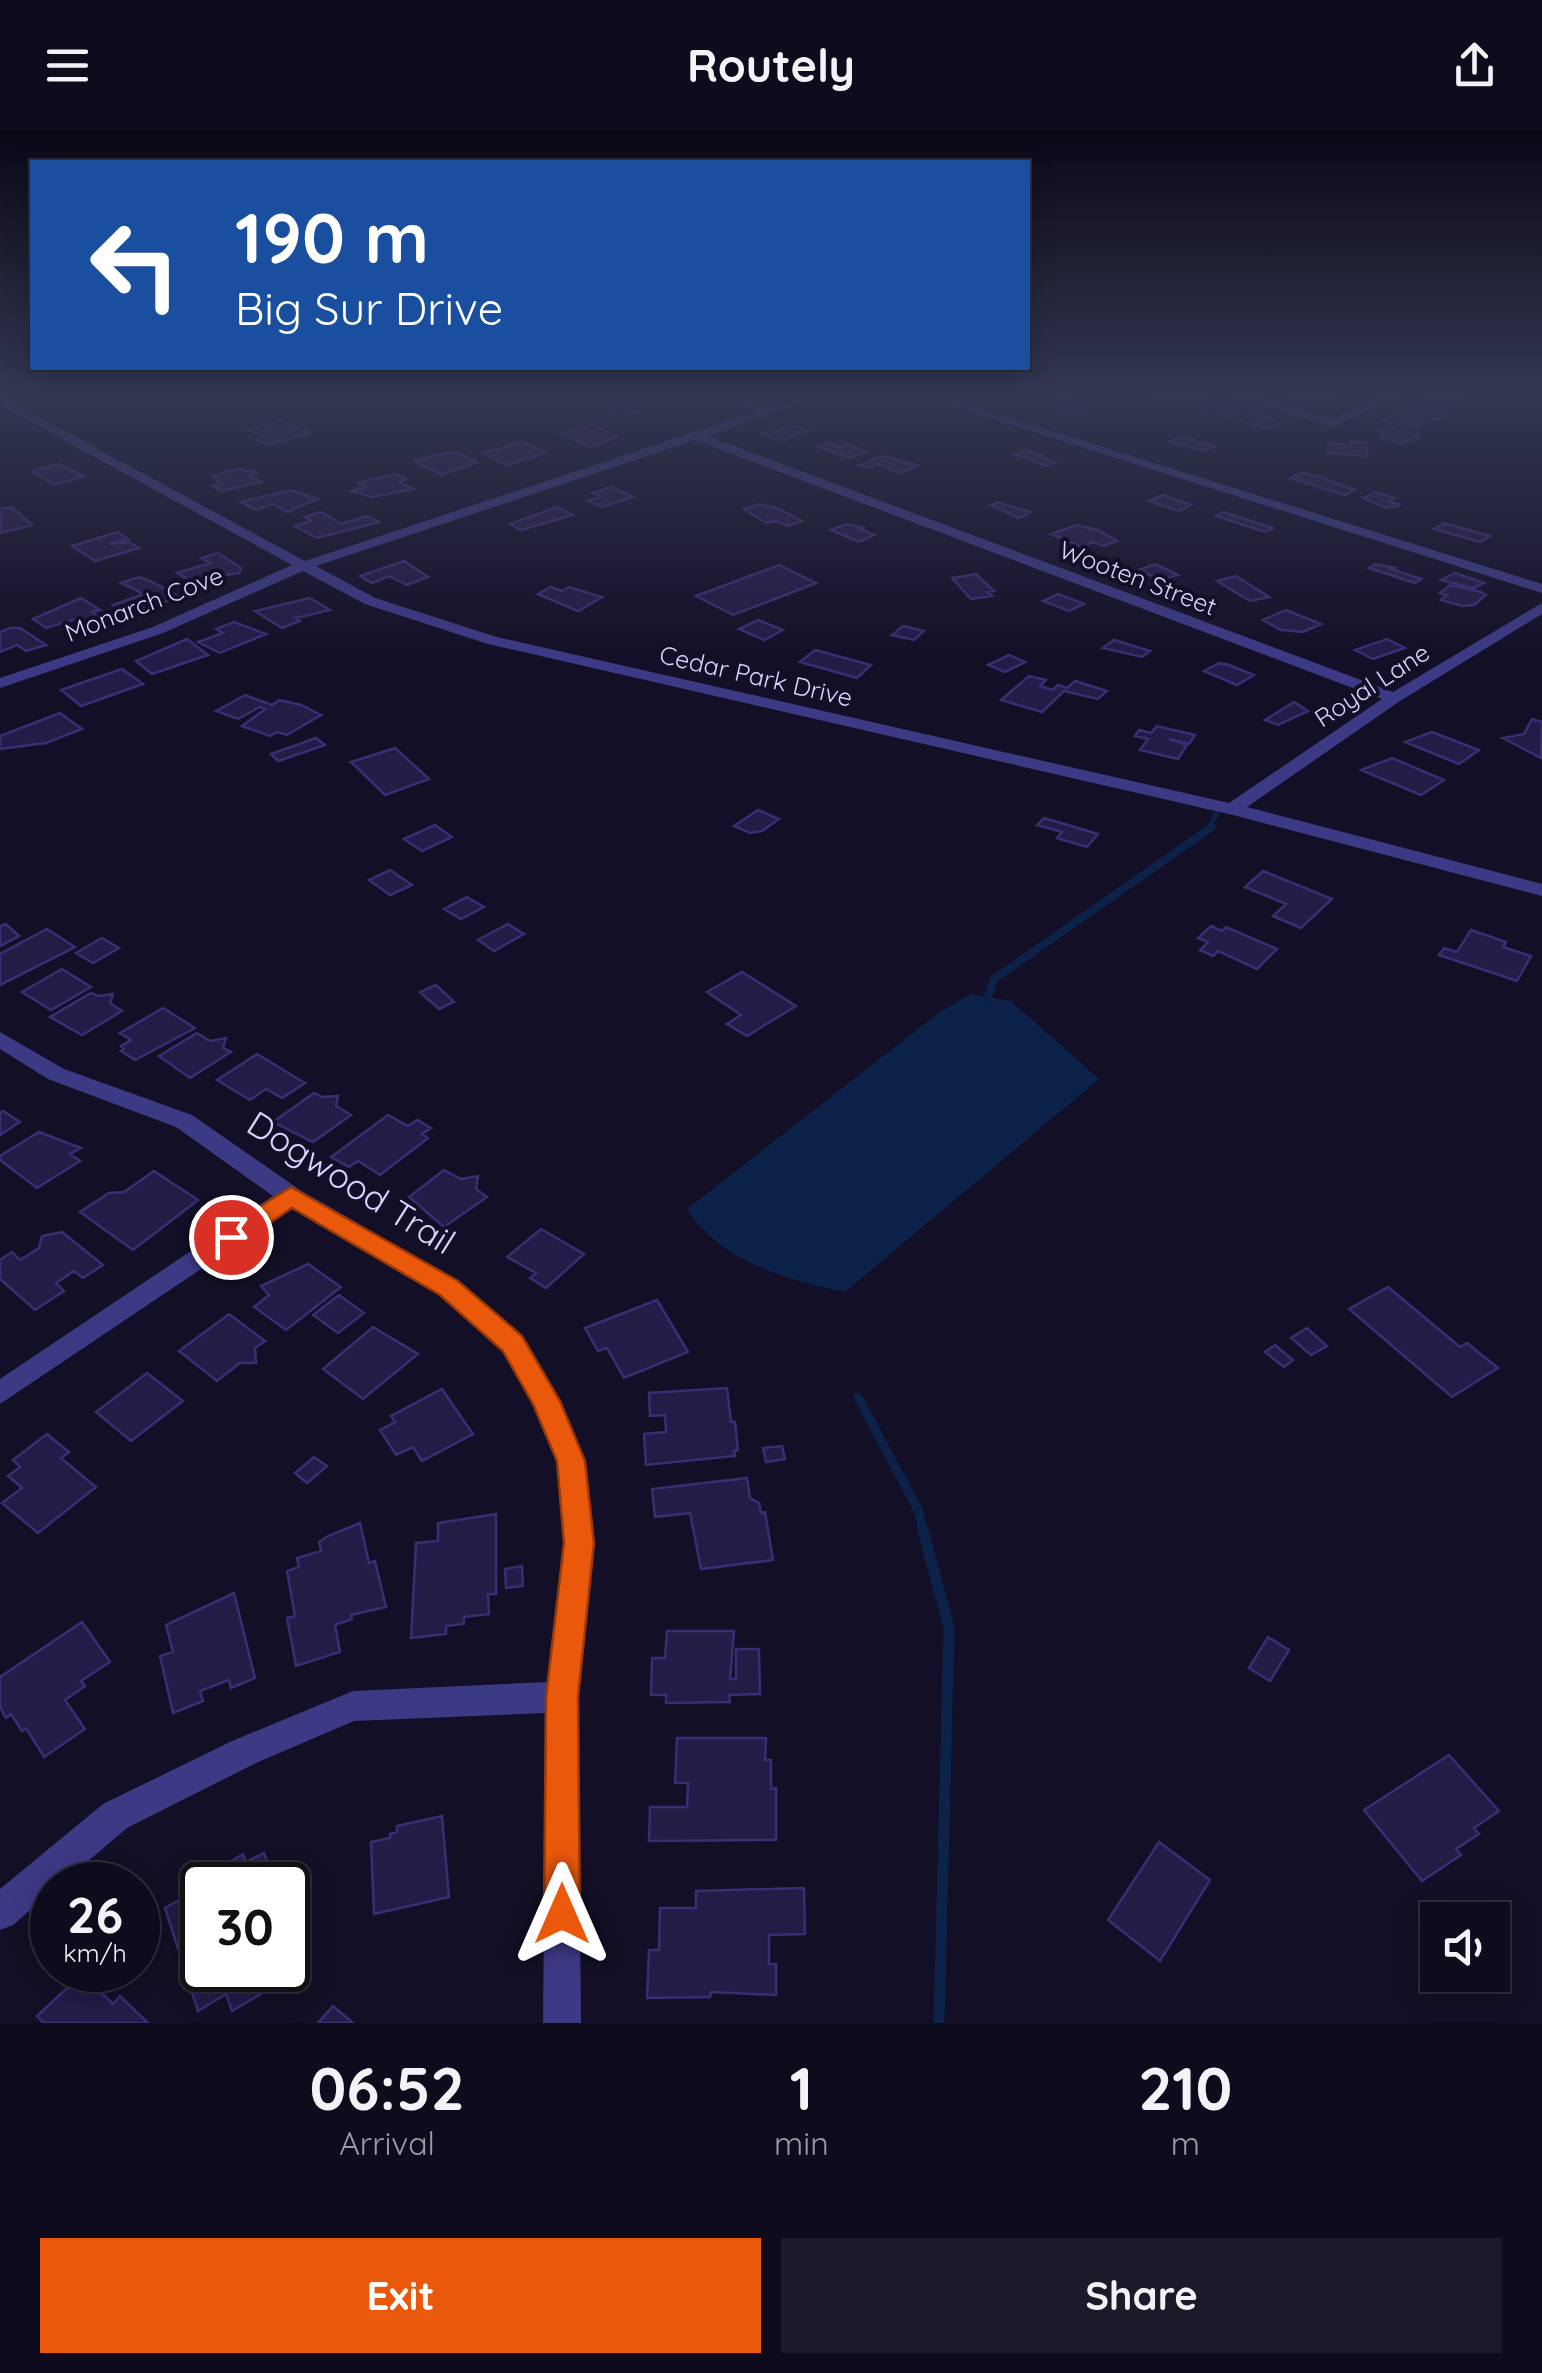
<!DOCTYPE html>
<html lang="en">
<head>
<meta charset="utf-8">
<style>
  :root { --surface:#0e0b1c; --page:#1c1929; --text:#f1f3f6; --muted:#9b9ba3; --line:#2e2b3b; --accent:#ea580c }
  body { margin:0; font-family:Quicksand,sans-serif; background:var(--page); color:var(--text); height:100vh; display:flex; flex-direction:column; font-size:38px; white-space:nowrap }
  * { box-sizing:border-box; margin:0 }
  p { font-size:32px; color:var(--muted) }
  .icon { flex:none; width:55px; height:55px; fill:none; stroke:currentColor; stroke-width:2; stroke-linecap:round; stroke-linejoin:round }
  .map { position:relative; height:1893px; overflow:hidden }
  .drawer { display:flex; flex-direction:column; background:var(--surface); flex:1 }
  .drawer>* { flex:none }
  .hud { position:absolute; left:30px; top:30px; width:1000px; height:210px; border-radius:0px; box-shadow:0 5px 25px #0003,0 0 0 2px var(--line); background:#1a4fa0; color:#fff; overflow:hidden }
  .fabs { position:absolute; left:1420px; top:1772px; display:grid; gap:20px }
  .fabs a { display:grid; place-items:center; width:90px; height:90px; border-radius:0px; background:var(--surface); box-shadow:0 5px 25px #0003,0 0 0 2px var(--line); font-size:50px }
  .speed { position:absolute; left:30px; top:1732px; display:flex; gap:20px; font-size:50px; font-weight:700; text-align:center }
  .speed>* { display:grid; place-content:center; width:130px; height:130px; border-radius:50%; background:var(--surface); box-shadow:0 5px 25px #0003,0 0 0 2px var(--line); line-height:1 }
  .speed small { font-size:25px; font-weight:400 }
  .speed .limit { border:5px solid #111; border-radius:15px; background:#fff; color:#111 }
  .pin { position:absolute; display:grid; place-items:center; width:85px; height:85px; color:#fff; margin:-42px; border:5px solid #fff; border-radius:50%; box-shadow:0 2px 10px #0007 }
  .me { position:absolute; width:110px; margin:-55px; rotate:0deg; stroke-linejoin:round; filter:drop-shadow(0 0 8px #0008) }
  .turn { display:flex; align-items:center; gap:35px; height:210px; padding:0 40px; font-size:45px }
  .turn .icon { width:130px; height:130px; stroke-width:2.5 }
  .turn b { display:block; font-size:70px; line-height:85px }
  .eta { display:flex; justify-content:space-evenly; align-items:center; height:170px; text-align:center }
  .eta b { font-size:60px; font-weight:700; line-height:70px }
  .action { display:flex; gap:20px; margin-top:auto; padding:20px 40px }
  .action a { flex:1; height:115px; border-radius:0px; background:var(--accent); color:#fff; font-size:40px; font-weight:700; line-height:115px; text-align:center }
  .action a+a { background:var(--page); color:var(--text) }
  header { display:flex; justify-content:space-between; align-items:center; height:130px; padding:0 40px; background:var(--surface); font-size:45px; font-weight:700 }
  .map>svg:first-child { display:block }
</style>
</head>
<body>
<header><svg class="icon" aria-label="menu" viewBox="0 0 24 24"><path d="M4 6h16M4 12h16M4 18h16"/></svg>Routely<svg class="icon" aria-label="share" viewBox="0 0 24 24"><path d="M12 15V3M7 8l5-5 5 5M5 13v7h14v-7"/></svg></header>
<div class="map">
<svg width="1542" height="1893" viewBox="0 0 1542 1893">
  <rect width="100%" height="100%" fill="#130f26"/>
  <path fill="#0c2248" d="M971 864 1011 871 1099 949 845 1162C786 1150 721 1132 687 1079L941 881Z"/>
  <g fill="none" stroke-linecap="round" stroke-linejoin="round">
    <path stroke="#0c2248" stroke-width="5" d="M1208 699 1217 684"/>
    <path stroke="#0c2248" stroke-width="8" d="M986 873 994 849 1212 697"/>
    <path stroke="#0c2248" stroke-width="9" d="M858 1267 918 1380 923 1399"/>
    <path stroke="#0c2248" stroke-width="11" d="M922 1397 949 1497 939 1893"/>
  </g>
  <path fill="#241b47" stroke="#3b2d73" stroke-width="2.5" d="M1308 263 1335 270 1314 276 1292 270Z
    M1171 264 1186 268 1193 265 1205 268 1183 278 1156 270Z
    M1447 265 1465 270 1449 278 1424 271Z
    M1063 269 1081 274 1077 276 1083 278 1072 282 1047 274Z
    M618 271 630 272 644 281 629 285 604 275Z
    M1215 273 1226 278 1243 280 1227 286 1201 279Z
    M1426 275 1445 280 1438 283 1444 287 1438 290 1402 281Z
    M1256 283 1268 287 1264 289 1280 293 1267 298 1240 290Z
    M1402 285 1426 291 1412 298 1381 291Z
    M281 290 309 303 269 315 258 310 268 307 247 300Z
    M593 295 617 307 589 317 561 304Z
    M794 296 808 301 782 311 763 304Z
    M1387 297 1418 305 1414 307 1418 308 1403 314 1381 308 1387 302 1380 301Z
    M1178 307 1193 310 1214 316 1205 321 1169 312Z
    M522 312 546 323 506 335 483 323Z
    M1351 312 1368 313 1367 326 1328 323 1329 313 1351 316Z
    M829 313 838 317 846 314 867 321 849 328 819 317Z
    M1025 320 1043 325 1040 327 1056 332 1046 336 1015 324Z
    M444 323H458L477 332 442 345 414 331Z
    M883 326 918 336 899 343 877 334 869 338 859 335Z
    M59 334 84 346 54 355 33 341Z
    M238 339 257 343 250 345 261 352 221 361 213 356 221 354 212 346Z
    M1301 343 1314 345 1355 360 1344 365 1291 348Z
    M395 344 406 349 399 352 414 359 372 367 351 361 365 357 358 353Z
    M611 357 633 367 602 377 588 371 601 366 593 363Z
    M291 360 317 369 288 382 273 374 256 380 241 372Z
    M1375 362 1394 368 1388 371 1401 375 1386 378 1363 368Z
    M1162 365 1191 375 1179 381 1149 371Z
    M997 372 1030 382 1019 388 991 375Z
    M758 374 779 379 802 391 788 396 775 391 767 393 744 379Z
    M12 377 32 395 0 403V379Z
    M557 377 573 385 521 400 510 394Z
    M321 382 341 394 367 386 379 392 317 408 295 396 311 391 305 387Z
    M1223 382 1273 398 1265 402 1216 386Z
    M1444 393 1490 406 1480 412 1434 399Z
    M847 394 863 398 860 399 874 405 859 412 831 400Z
    M1076 395 1098 400 1117 411 1104 416 1093 412 1082 417 1051 404Z
    M118 402 128 409 110 414 129 412 139 418 95 431 72 416Z
    M218 423 241 438 239 443 218 446 224 450 202 457 177 443 210 433 201 428Z
    M404 431 428 447 407 455 389 446 372 453 360 446Z
    M1155 434 1178 445 1160 450 1139 440Z
    M1375 434 1394 438 1391 439 1421 449 1415 453 1369 438Z
    M779 435 816 453 733 485 696 466Z
    M1455 443 1484 453 1474 458 1441 450Z
    M976 444 994 461 987 462 992 466 971 469 952 448Z
    M1236 446 1244 451 1269 467 1250 471 1217 451Z
    M139 447 152 452 180 467 129 484 113 475 144 464 121 453Z
    M1450 455 1481 462 1486 465 1474 475 1462 476 1441 470 1447 465 1440 463Z
    M551 457 562 461 569 457 602 467 578 481 538 464Z
    M1058 464 1084 474 1069 481 1043 471Z
    M81 468 100 480 92 482 100 488 86 492 79 488 46 498 33 489Z
    M310 468 330 480 296 488 300 491 282 498 255 481Z
    M1286 480 1321 494 1303 502 1281 500 1263 490Z
    M758 490 783 500 764 510 739 499Z
    M234 492 266 504 220 523 198 512 223 503 216 499Z
    M903 496 924 501 914 510 892 505Z
    M10 498H20L46 515 26 521 17 515 0 522V502Z
    M187 509 208 525 152 544 136 531Z
    M1387 509 1405 518 1373 529 1355 520Z
    M1114 510 1150 521 1142 527 1103 518Z
    M815 520 849 529 871 535 857 548 800 532Z
    M1009 525 1025 532 1005 542 988 535Z
    M1219 533 1229 535 1254 545 1237 555 1204 541Z
    M122 539 143 554 81 576 61 560Z
    M1029 546 1046 550 1040 556 1053 560 1058 555 1067 558 1075 551 1107 561 1098 569 1064 561 1042 582 1001 570Z
    M245 565 272 575 279 570 301 575 321 585 287 605 277 602 270 606 242 596 265 579 260 577 238 589 216 581Z
    M1294 572 1308 581 1278 595 1265 590Z
    M60 583 82 599 46 613 0 619V606Z
    M1532 589 1542 592 1541 628 1503 608 1524 604Z
    M1157 596 1195 605 1189 614 1169 609 1187 615 1178 629 1140 620 1148 609 1135 606 1139 600 1151 603Z
    M1432 602 1479 620 1459 634 1405 612Z
    M316 608 325 615 278 631 271 624Z
    M395 618 429 649 385 665 351 632Z
    M1392 628 1444 650 1421 665 1361 640Z
    M758 680 779 689 762 701 750 703 734 696Z
    M1044 688 1098 704 1087 717 1057 708 1062 702 1037 695Z
    M435 695 452 707 422 721 404 709Z
    M390 740 412 755 390 765 369 750Z
    M1263 741 1332 769 1301 798 1273 786 1286 774 1245 757Z
    M467 767 484 777 461 789 444 779Z
    M6 794 19 806 0 816V796Z
    M508 794 524 804 494 821 478 810Z
    M1211 796 1222 801 1226 797 1277 819 1257 839 1218 821 1213 826 1200 820 1208 812 1198 808Z
    M47 799 75 817 0 855V824Z
    M1471 800 1506 812 1503 817 1531 826 1517 851 1439 825 1444 818 1457 822Z
    M102 808 119 818 93 833 76 823Z
    M62 839 91 857 51 880 22 862Z
    M742 842 796 876 747 906 727 894 741 885 707 862Z
    M436 855 454 872 439 879 420 862Z
    M91 863 98 866 113 864 110 873 122 881 82 905 50 887Z
    M163 878 195 898 135 930 121 921 124 919 121 916 131 910 120 903Z
    M197 903 210 911 226 908 223 918 231 922 190 948 159 926Z
    M257 924 305 953 282 968 266 959 250 970 217 950Z
    M314 963 322 967 338 966 336 976 351 985 313 1012 273 992Z
    M3 981 20 992 0 1005V983Z
    M388 985 408 996 417 990 431 998 422 1004 428 1008 380 1045 358 1031 349 1037 331 1027Z
    M39 1002 81 1018 70 1024 80 1031 37 1058 0 1030V1026Z
    M444 1040 461 1049 478 1046 476 1059 487 1067 444 1097 409 1067Z
    M154 1041 198 1070 133 1120 80 1082 109 1063 124 1062Z
    M541 1099 584 1124 546 1158 530 1148 536 1143 507 1127Z
    M62 1102 103 1135 83 1148 74 1141 56 1153 64 1161 35 1180 0 1149V1130L12 1122 20 1130 39 1118 42 1106Z
    M308 1134 341 1157 286 1200 254 1177 269 1165 261 1156Z
    M1388 1157 1460 1217 1467 1213 1498 1238 1452 1267 1349 1179Z
    M339 1165 364 1183 338 1203 313 1185Z
    M657 1170 688 1222 624 1248 607 1218 598 1221 585 1198Z
    M229 1184 265 1211 255 1218 256 1233H240L217 1251 179 1221Z
    M373 1197 418 1224 363 1269 323 1239Z
    M1307 1198 1327 1216 1311 1225 1291 1208Z
    M1275 1215 1293 1230 1284 1237 1265 1222Z
    M147 1243 183 1271 131 1311 96 1282Z
    M727 1258 731 1292H735L738 1320 734 1321 735 1326 646 1335 644 1304 666 1302 665 1285 650 1286 649 1263Z
    M442 1259 473 1304 422 1331 413 1317 396 1325 380 1300 395 1292 391 1286Z
    M47 1304 69 1322 61 1328 96 1357 38 1403 2 1373 22 1358 8 1346 20 1337 13 1330Z
    M782 1316 785 1329 766 1332 763 1318Z
    M314 1327 327 1336 307 1353 295 1343Z
    M747 1348 750 1368 759 1373 761 1383 765 1382 773 1430 701 1439 690 1383 655 1387 652 1359Z
    M496 1384V1464H488L489 1484 464 1487V1494L446 1496V1504L411 1508 416 1413 438 1411V1393Z
    M360 1393 369 1433 375 1431 386 1477 351 1485 352 1489 335 1495 340 1522 296 1536 287 1488 295 1486 287 1441 299 1437 297 1428 321 1421 319 1412 328 1406Z
    M522 1436 523 1456 506 1458 505 1439Z
    M234 1463 255 1548 231 1558 229 1550 200 1561 203 1571 173 1583 160 1526 173 1522 166 1495Z
    M82 1492 110 1532 81 1551 85 1556 65 1570 85 1599 44 1627 26 1598 22 1601 11 1584 6 1588 0 1577V1547Z
    M667 1501H734L730 1549H736V1519H759L760 1564 729 1565 730 1572 666 1573V1565H651L652 1528H665Z
    M1268 1507 1289 1520 1270 1551 1249 1538Z
    M677 1608H766L765 1630H771V1659L776 1658V1710L649 1711 650 1677H687L688 1653H675Z
    M1449 1625 1499 1681 1474 1698 1479 1704 1456 1719 1461 1725 1422 1751 1364 1680Z
    M442 1686 449 1767 374 1784 371 1712 390 1708V1704L397 1702V1696Z
    M1159 1712 1210 1750 1160 1831 1108 1790Z
    M264 1723 276 1755H206L219 1748 216 1740 243 1724 246 1732Z
    M202 1757V1840H279L283 1851 232 1881 226 1864 198 1881 165 1778Z
    M804 1758 805 1804 769 1805V1834H776V1865L711 1862 710 1867 647 1868 649 1820H659L660 1778H696V1761Z
    M288 1784 301 1818 288 1826Z
    M82 1844 113 1874 120 1866 148 1893H44L37 1886Z
    M333 1876 353 1893H318Z"/>
  <g fill="none" stroke-linecap="round" stroke-linejoin="round">
    <path fill="#3d3a85" fill-rule="evenodd" d="M707 261C729 261 753 278 771 276 793 275 811 261 835 261L707 306 1393 562 1542 473V484L1400 571 1247 677 1542 754V766L1229 684 488 514 365 474 303 441 163 503 0 558V548L153 497 292 435 0 275V266L305 431 757 281ZM695 310 1382 569 1229 673 497 507 375 468 316 436Z
      M905 261H924L1542 454V463Z
      M1218 261H1237L1331 289 1393 261H1409L1332 297Z
      M0 902 64 939 192 985 300 1060 458 1151 522 1207 556 1263 585 1331 594 1413 578 1567 581 1893H543L546 1583 354 1591 256 1633 127 1698 60 1755H52V1761L13 1795 0 1800V1759L103 1674 232 1611 353 1561 548 1552 564 1413 557 1331 533 1274 504 1221 440 1165 292 1078 0 1274V1249L273 1066 176 997 48 949 0 919Z"/>
  </g>
  <linearGradient id="sky" x2="0" y2="1"><stop stop-color="#0a0815"/><stop offset="0.5" stop-color="#333752"/><stop offset="1" stop-color="#333752" stop-opacity="0"/></linearGradient>
  <rect width="1542" height="526" fill="url(#sky)"/>
  <path fill="#ea580c" stroke="#983908" stroke-width="2.5" d="M291 1057 458 1151 522 1206 560 1271 585 1331 594 1413 578 1567 580 1784 575 1797 562 1803 549 1797 544 1784 546 1567 564 1413 557 1331 533 1274 503 1221 440 1165 292 1078 240 1113H222L218 1107 222 1100Z"/>
  <g text-anchor="middle" stroke-width="8" stroke-linejoin="round" paint-order="stroke">
    <g font-size="25" fill="#d9d4ff" stroke="#130f26">
      <text transform="translate(1138 448) rotate(21)" y="9">Wooten Street</text>
      <text transform="translate(144 474) rotate(-21)" y="9">Monarch Cove</text>
      <text transform="translate(756 546) rotate(13)" y="9">Cedar Park Drive</text>
      <text transform="translate(1372 555) rotate(-33)" y="9">Royal Lane</text>
    </g>
    <g font-size="35" fill="#d9d4ff" stroke="#130f26">
      <text transform="translate(351 1053) rotate(32)" y="12">Dogwood Trail</text>
    </g>
  </g>
</svg>
<div class="fabs">
<a><svg class="icon" aria-label="sound" viewBox="0 0 24 24"><path d="M4 9h4l5-4v14l-5-4H4zM17 9q2 3 0 6"/></svg></a>
</div>
<div class="speed"><div>26<small>km/h</small></div><div class="limit">30</div></div>
<div class="pin" style="left:231px;top:1107px;background:#d93025"><svg class="icon" aria-label="arrive" viewBox="0 0 24 24"><path d="M6 21V4h12l-3 4 3 4H6"/></svg></div>
<svg class="me" style="left:562px;top:1784px" viewBox="-20 -20 40 40"><path d="M0-17L14 15 0 8-14 15z" fill="#ea580c" stroke="#fff" stroke-width="4"/></svg>
<div class="hud">
<div class="turn"><svg class="icon" aria-label="left" viewBox="0 0 24 24"><path d="M17 20v-9H6M10 6l-5 5 5 5"/></svg><div><b>190 m</b>Big Sur Drive</div></div>
</div>
</div>
<section class="drawer">
<div class="eta">
<div><b>06:52</b><p>Arrival</p></div>
<div><b>1</b><p>min</p></div>
<div><b>210</b><p>m</p></div>
</div>
<div class="action"><a>Exit</a><a>Share</a></div>
</section>
</body>
</html>
